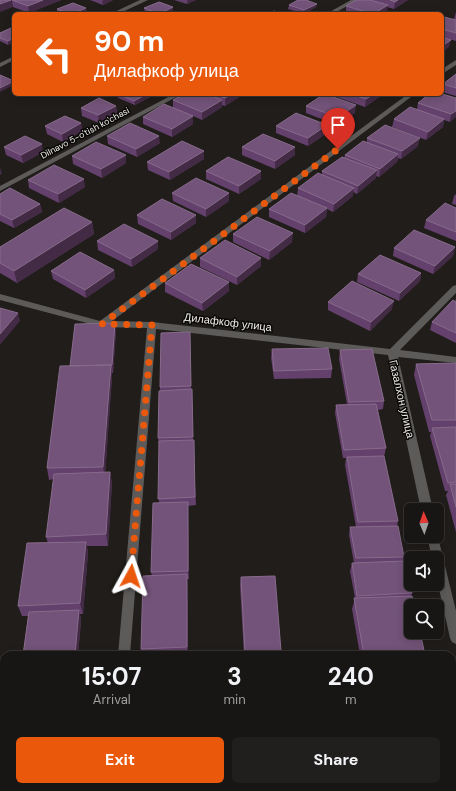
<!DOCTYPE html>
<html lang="en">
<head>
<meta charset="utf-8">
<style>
  :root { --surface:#181614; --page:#211f1d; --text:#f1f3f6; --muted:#9f9fa0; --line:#363534; --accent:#ea580c }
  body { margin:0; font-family:"DM Sans",sans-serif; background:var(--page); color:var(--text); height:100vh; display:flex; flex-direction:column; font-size:15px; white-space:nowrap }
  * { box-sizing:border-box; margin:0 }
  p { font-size:13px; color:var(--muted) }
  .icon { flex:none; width:22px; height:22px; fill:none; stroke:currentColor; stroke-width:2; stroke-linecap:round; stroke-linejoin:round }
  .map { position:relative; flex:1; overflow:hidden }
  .sheet { position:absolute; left:0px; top:651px; width:456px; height:140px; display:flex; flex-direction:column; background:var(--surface); border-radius:12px 12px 0 0; box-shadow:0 2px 10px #0003,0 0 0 1px var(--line) }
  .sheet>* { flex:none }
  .top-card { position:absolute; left:12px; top:12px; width:432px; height:84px; border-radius:6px; box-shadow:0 2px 10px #0003,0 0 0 1px var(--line); background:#ea580c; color:#fff; overflow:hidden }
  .needle { width:26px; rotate:358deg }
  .tools { position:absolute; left:404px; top:503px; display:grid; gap:8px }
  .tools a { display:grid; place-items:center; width:40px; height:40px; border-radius:6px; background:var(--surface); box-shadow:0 2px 10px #0003,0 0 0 1px var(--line); font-size:20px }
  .pin { position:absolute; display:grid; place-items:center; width:34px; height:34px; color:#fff; margin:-41px -17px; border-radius:50% 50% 50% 0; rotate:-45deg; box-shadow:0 0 4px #0007 }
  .pin .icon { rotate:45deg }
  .me { position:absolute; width:44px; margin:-22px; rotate:5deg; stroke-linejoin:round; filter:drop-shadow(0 0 3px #0008) }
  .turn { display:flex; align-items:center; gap:14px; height:84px; padding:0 16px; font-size:18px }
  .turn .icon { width:52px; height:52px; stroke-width:2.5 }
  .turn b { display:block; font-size:28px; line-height:34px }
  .eta { display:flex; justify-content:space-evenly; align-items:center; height:68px; text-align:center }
  .eta b { font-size:24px; font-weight:700; line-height:28px }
  .button { display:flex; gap:8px; margin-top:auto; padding:8px 16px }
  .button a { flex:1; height:46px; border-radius:6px; background:var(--accent); color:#fff; font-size:16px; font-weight:700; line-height:46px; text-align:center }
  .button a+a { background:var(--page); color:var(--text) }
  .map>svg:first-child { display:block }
</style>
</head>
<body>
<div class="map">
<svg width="456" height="791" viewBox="0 0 456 791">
  <rect width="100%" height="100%" fill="#201d1a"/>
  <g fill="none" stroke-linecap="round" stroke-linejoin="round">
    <path fill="#5d5b59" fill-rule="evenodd" d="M140 0H148L118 14H110Z
      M351 0H358L333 14H326Z
      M14 56V60L0 67V63Z
      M456 60V65L442 74V69Z
      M174 94H182L0 191V186Z
      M408 94H415L112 321 152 322 390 349 453 286 456 285V293L400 350 456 357V363L398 357 433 510H421L388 355 156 329 130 655H118L147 328 102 327 0 300V294L100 321Z
      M437 533 456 611V644L452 642 450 638 437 580V558H432L427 536H437Z
      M106 787H120V791H106Z"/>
  </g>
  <path fill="#64406c" d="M0 0H61L29 13 13 7Z
    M90 0H113L103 5Z
    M174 0H196L187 4Z
    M356 0H408L394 9 387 7V12L384 14H350L346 13V6Z
    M289 5 316 7 304 14 288 9Z
    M173 7V10L166 14H150L145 12 144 8Z
    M57 9 87 11 80 14H60L57 13Z
    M456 12V20L454 19Z
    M442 18 456 20V41L442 37Z
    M14 29V42L8 45 0 41V33Z
    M456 74V96L442 92 443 84Z
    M118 94H152V96L135 105 118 98Z
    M184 94H244L225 106 222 105V107L202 120 193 116V124L172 137 143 124V117L173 108V100Z
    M335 94H382V95L365 107 334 96Z
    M456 98 450 122 444 120 443 127 426 140 392 127 394 119 417 109 418 103Z
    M116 106 117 113 99 123 82 116 81 108Z
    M306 106 355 113 337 125 306 113Z
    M81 123 82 131 63 142 47 134 45 126Z
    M327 125V133L308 146 276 133V126Z
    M107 136 160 143 137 157 108 144Z
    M367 138 418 146 401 159 398 158 397 162 379 177 376 176V178L357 194 353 192V196L333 212 327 209 326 217 305 233 269 217V209L297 196 298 188 322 175V171L344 158 345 155 367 142Z
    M4 147 43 152 23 163 6 155Z
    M242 147 295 155 275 169 242 155Z
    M72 156 126 163 102 178 73 164Z
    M204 159 170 180 148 170 147 162Z
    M206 171H261V179L239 194 206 179Z
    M28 180 85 187 59 203 29 188Z
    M172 193H229V201L206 217 173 201Z
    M0 194 40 204 42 212 14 228 0 221Z
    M456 194V205L452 204 454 196Z
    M456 208V241L424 228 426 220Z
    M137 215H196V223L171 240 138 224Z
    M92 222 94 234 17 283 0 273V247Z
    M233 234 292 242 269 260 233 242Z
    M97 241 158 249 132 267 98 250Z
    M455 247 453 256 433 274 393 256 394 248Z
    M200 258 261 266 237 285 200 267Z
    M114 270 115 278 86 298 53 279 51 271Z
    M421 273 420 281 399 301 357 282 358 274Z
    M229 282V291L203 311 165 292V283Z
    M456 298V343L430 330 432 322 455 302Z
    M328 302 392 309 370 331 328 310Z
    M116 331 113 373H112V377L105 472H110L112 483 108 546H87L88 553 83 614H80L81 621 78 655H23L28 616H22L18 606 48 543 46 537 54 479 49 480 47 468 70 366Z
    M190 332 191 390 192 398 193 440 196 505 188 506 189 579H187L188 655H138L142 654 141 649 152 576 151 572 159 502V446L158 438 160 387Z
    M272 349 332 369 331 378 274 379 271 358Z
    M340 350 384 401 383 409 378 410 386 448 384 457 398 521 397 526 404 557 403 561 412 593 411 596 425 655H360L352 609 355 598 350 571 352 563H354L349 535 350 527H356L345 465 346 458H343L335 413 336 405 347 404 339 359Z
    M456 363V532L446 495 448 491H445L430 436 431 432H429L414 375 416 364Z
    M241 577 281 651V655H244L240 585Z
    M6 787H67V791H8Z
    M378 787H452L455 791H379Z"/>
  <path fill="#432a45" d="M12 0 13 7 0 12V4Z
    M43 0H61L29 13 28 6Z
    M104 0H113L103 5 102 1Z
    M188 0H196L187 4V1Z
    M398 0H408L394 9 395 2Z
    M317 4 316 7 304 14V10Z
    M388 5 387 12 384 14H373Z
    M173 7V10L166 14H159Z
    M86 8 87 11 80 14H72Z
    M14 38V42L8 45V41Z
    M451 40 449 47 442 53V46Z
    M14 81V85L0 92V88Z
    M147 94H152V96L135 105 134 101Z
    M232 94H244L225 106V98Z
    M374 94H382V95L365 107 366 99Z
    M222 100V107L202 120V112Z
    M356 105 355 113 337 125 338 117Z
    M116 106 117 113 99 123 98 115Z
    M456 111V117L450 122 451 114Z
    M193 116V124L172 137V129Z
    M444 119 443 127 426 140 428 132Z
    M81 123 82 131 63 142 62 134Z
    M327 125V133L308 146V138Z
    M159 136 160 143 137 157 136 149Z
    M420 138 418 146 401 159 402 151Z
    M42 144 43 152 23 163 21 155Z
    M295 147V155L275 169V161Z
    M204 151V159L170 180 169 172Z
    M398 154 397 162 379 177 380 169Z
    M126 155V163L102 178 101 169Z
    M0 167 2 174 0 175Z
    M377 170 376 178 357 194 358 186Z
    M261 171V179L239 194V186Z
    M84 179 85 187 59 203 58 194Z
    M354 188 353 196 333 212 334 204Z
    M229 193V201L206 217V209Z
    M40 204 42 212 14 228 12 220Z
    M327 208 326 217 305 233V225Z
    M196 215V223L171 240V232Z
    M92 222 94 234 17 283 14 271Z
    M293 233 292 242 269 260 270 251Z
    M158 241V249L132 267 131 259Z
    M455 247 453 256 433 274 435 266Z
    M261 258V266L237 285V277Z
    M114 270 115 278 86 298 85 290Z
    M421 273 420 281 399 301 400 293Z
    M229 282V291L203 311 202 303Z
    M394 301 392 309 370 331 371 322Z
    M18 313 20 321 0 345V334Z
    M115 323 116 331 113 373 112 365Z
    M111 365 112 377 105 478 103 467Z
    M110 472 112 483 108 546 106 534Z
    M188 502V510L189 579 188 571Z
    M86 542 88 553 83 614 80 603Z
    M187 574V582L188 655 187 647Z
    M79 610 81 621 78 655H75Z"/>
  <path fill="#735379" stroke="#876b8b" d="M0 0H11L0 4Z
    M12 0H43L28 6Z
    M298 0H306L317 4 304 10 289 5Z
    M356 0H370L388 5 373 14 346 6Z
    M390 0H398L395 2Z
    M159 2 173 7 159 14 144 8Z
    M73 3 86 8 72 14H69L57 9Z
    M274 11 282 14H269Z
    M336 11 346 14H331Z
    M444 17 456 20V33L442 29V18Z
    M11 28 14 29V38L8 41 0 38V33Z
    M442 37 451 40 442 46Z
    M456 74V88L443 84Z
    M0 75 14 81 0 88Z
    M118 94H147L134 101Z
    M184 94H207L222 100 202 112 173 100Z
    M213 94H232L225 98Z
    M324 94H325L356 105 338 117 306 106Z
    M351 94H374L366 99Z
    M429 94H442L456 98V111L451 114 418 103Z
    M99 98 116 106 98 115 81 108Z
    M164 104 193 116 172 129 143 117Z
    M410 107 444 119 428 132 394 119Z
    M296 113 327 125 308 138 276 126Z
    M65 116 81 123 62 134 45 126Z
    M130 123 159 136 136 149 107 136Z
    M385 125 420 138 402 151 367 138Z
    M263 134 295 147 275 161 242 147Z
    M25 136 42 144 21 155 4 147Z
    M182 141 204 151 169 172 147 162Z
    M363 141 398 154 380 169 345 155Z
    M96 142 126 155 101 169 72 156Z
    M228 157 261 171 239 186 206 171Z
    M342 157 377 170 358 186 322 171Z
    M54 165 84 179 58 194 28 180Z
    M318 173 354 188 334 204 298 188Z
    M196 178 229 193 206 209 172 193Z
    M10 188 40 204 12 220 0 214V194Z
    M291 193 327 208 305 225 269 209Z
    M162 199 196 215 171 232 137 215Z
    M445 203 456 208V232L426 220Z
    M64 208 92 222 14 271 0 263V247Z
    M257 217 293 233 270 251 233 234Z
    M124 224 158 241 131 259 97 241Z
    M414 230 455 247 435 266 394 248Z
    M225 240 261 258 237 277 200 258Z
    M80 252 114 270 85 290 51 271Z
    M380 255 421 273 400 293 358 274Z
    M191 264 229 282 202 303 165 283Z
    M352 281 394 301 371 322 328 302Z
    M453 300 456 302V333L432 322Z
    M0 308 18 313 0 334Z
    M115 323 112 365 70 366 75 324Z
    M190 332 191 386 160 387 161 333Z
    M328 348 332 369 274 371 272 349Z
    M372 349 384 401 349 402 340 350Z
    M456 363V420H432L416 364Z
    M111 365 103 467 47 468 60 366Z
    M192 389 193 437 158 438 159 391Z
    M376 404 386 448 344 450 336 405Z
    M456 427V482L448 483 432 428Z
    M194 440 195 497 158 499 159 441Z
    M384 456 398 521 358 522 347 457Z
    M110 472 106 534 46 537 54 474Z
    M450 484H456V507Z
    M188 502V571L151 572 153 503Z
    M398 526 404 557 356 558 350 527Z
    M86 542 80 603 18 606 27 543Z
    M405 561 412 593 357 596 352 563Z
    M187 574V647L141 649 143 576Z
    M275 576 281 651 245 653 241 577Z
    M412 596 414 606H411V632H420L425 655H364L354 598Z
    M79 610 75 655H23L29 612Z
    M185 652V655H138V654Z
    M452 775 455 791H382L381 787H452Z
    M132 787H196V791H132Z"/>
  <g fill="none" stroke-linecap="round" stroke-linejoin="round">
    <path stroke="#ea580c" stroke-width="7" stroke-dasharray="0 12.6" d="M131 576 152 325 102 324 338 149"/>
  </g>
  <g text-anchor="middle" stroke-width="3" stroke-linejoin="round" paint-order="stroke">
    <g font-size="9" fill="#efedea" stroke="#090806">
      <text transform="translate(85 133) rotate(-28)" y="3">Dilnavo 5-o'tish ko'chasi</text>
    </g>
    <g font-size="11" fill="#efedea" stroke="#090806">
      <text transform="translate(228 322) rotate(7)" y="4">Дилафкоф улица</text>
      <text transform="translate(402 399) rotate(77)" y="4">Газалхон улица</text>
    </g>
  </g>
</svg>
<div class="tools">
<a><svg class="needle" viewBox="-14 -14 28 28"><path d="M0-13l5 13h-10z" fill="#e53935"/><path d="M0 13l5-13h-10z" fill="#9f9fa0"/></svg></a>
<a><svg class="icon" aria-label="sound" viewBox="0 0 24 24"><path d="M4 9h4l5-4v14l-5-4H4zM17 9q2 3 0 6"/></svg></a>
<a><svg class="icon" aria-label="search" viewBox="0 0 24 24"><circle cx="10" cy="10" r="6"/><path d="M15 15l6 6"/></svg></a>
</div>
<div class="pin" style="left:338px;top:149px;background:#d93025"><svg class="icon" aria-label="arrive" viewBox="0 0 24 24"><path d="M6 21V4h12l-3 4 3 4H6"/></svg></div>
<svg class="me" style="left:131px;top:576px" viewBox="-20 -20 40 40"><path d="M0-17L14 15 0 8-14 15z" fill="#ea580c" stroke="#fff" stroke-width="4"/></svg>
<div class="top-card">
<div class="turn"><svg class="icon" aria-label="left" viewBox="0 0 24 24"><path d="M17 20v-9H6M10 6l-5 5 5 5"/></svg><div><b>90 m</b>Дилафкоф улица</div></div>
</div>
<section class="sheet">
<div class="eta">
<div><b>15:07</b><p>Arrival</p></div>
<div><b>3</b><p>min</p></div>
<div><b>240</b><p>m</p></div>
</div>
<div class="button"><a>Exit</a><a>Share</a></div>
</section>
</div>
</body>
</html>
